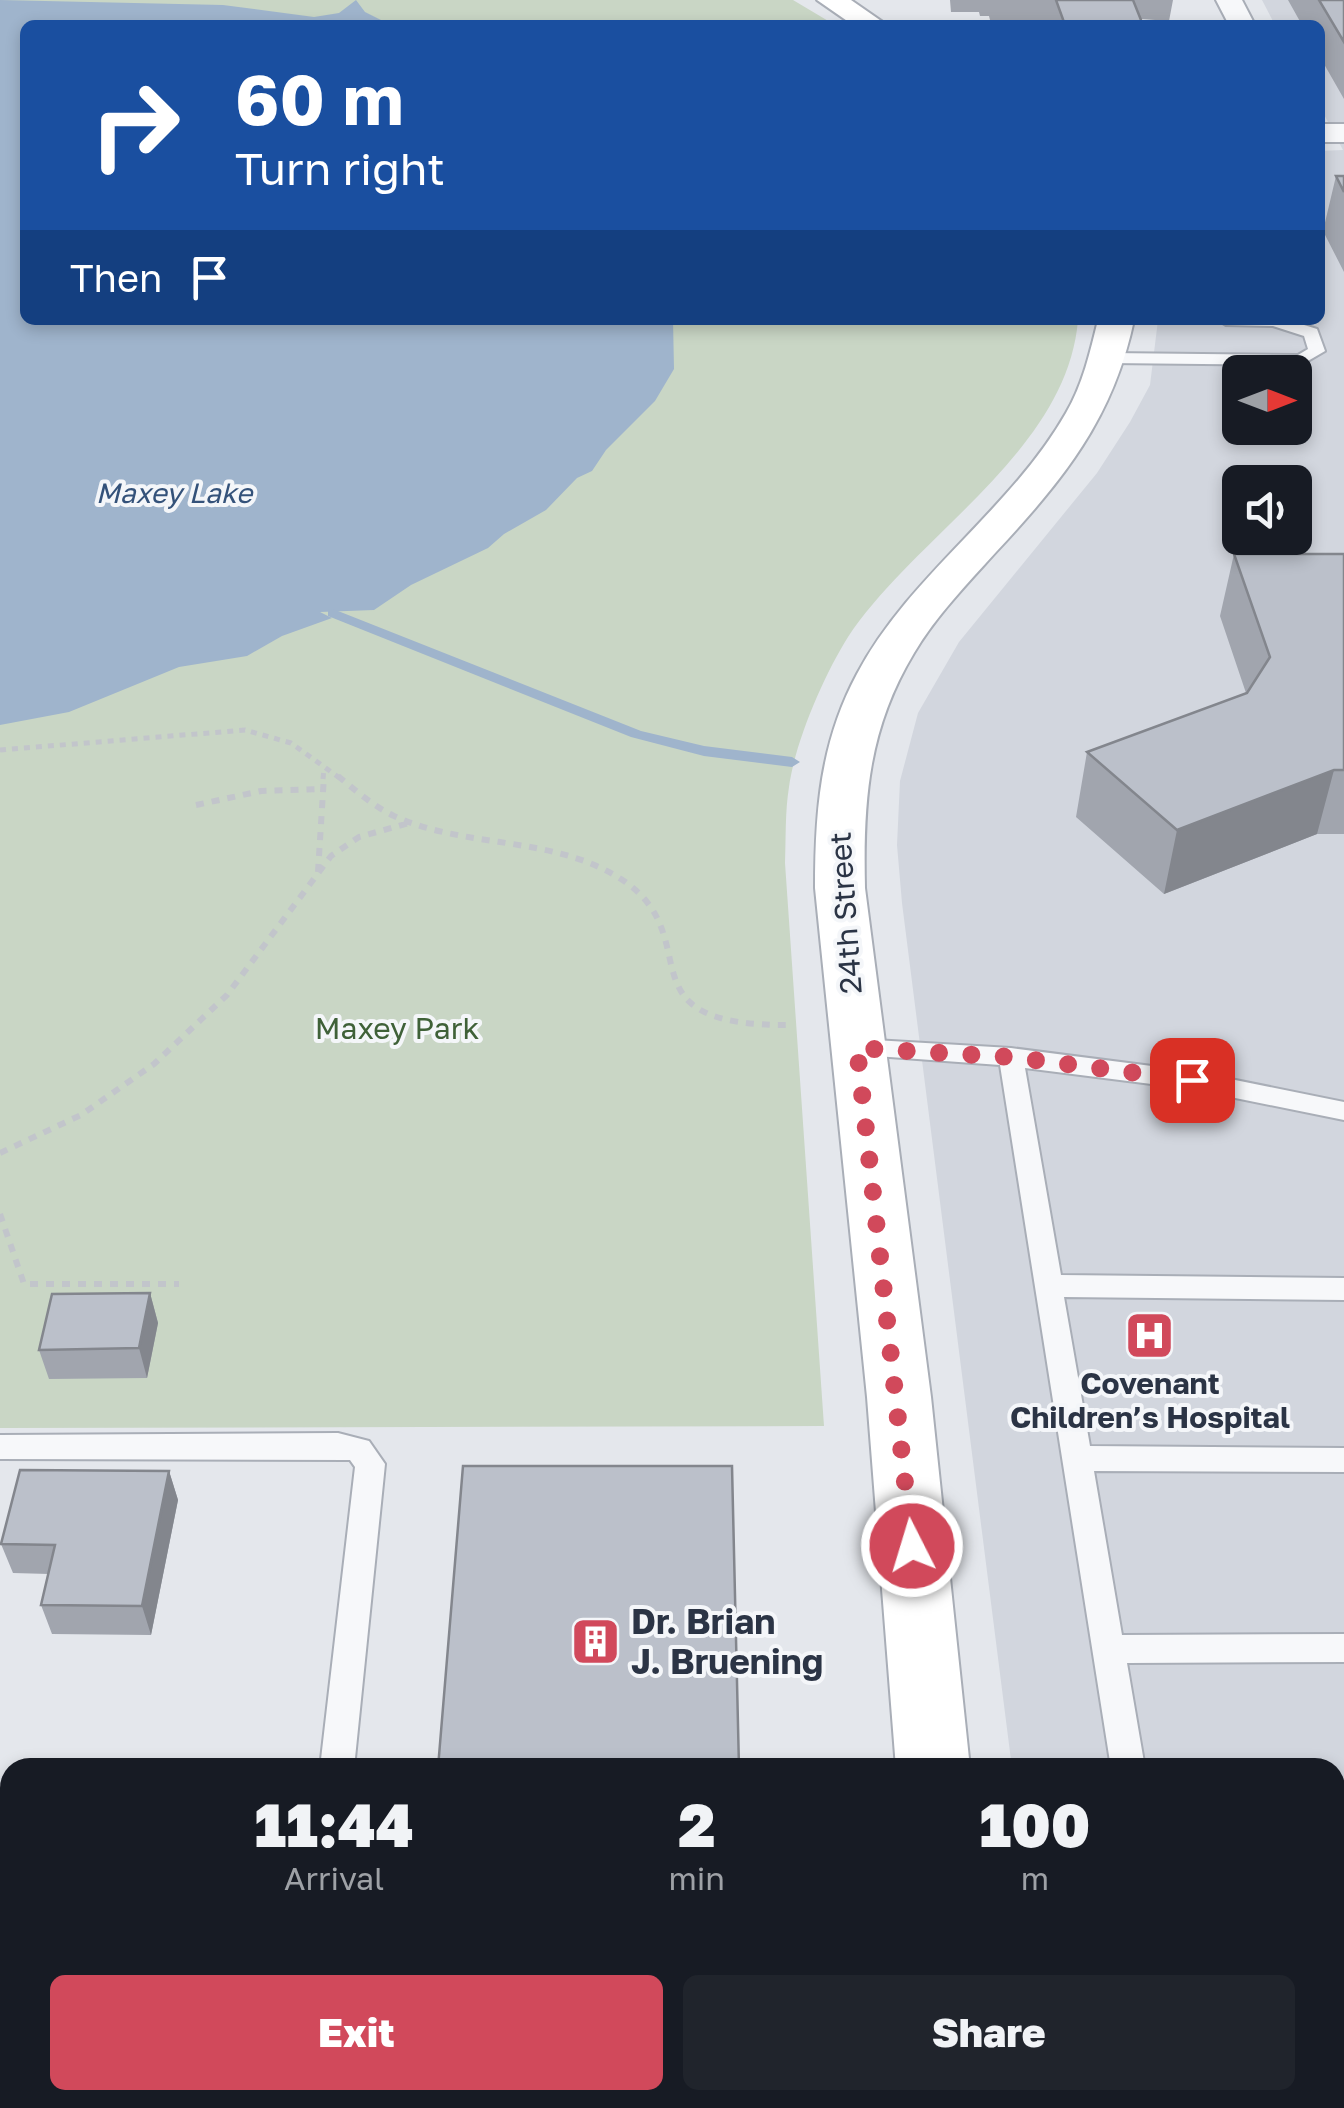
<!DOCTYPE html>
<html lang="en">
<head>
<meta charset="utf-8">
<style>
  :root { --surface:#171b24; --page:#20242c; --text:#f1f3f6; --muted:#9ea1a6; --accent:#d1495b }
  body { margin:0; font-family:"Golos Text",sans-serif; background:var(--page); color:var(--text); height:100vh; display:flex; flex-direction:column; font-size:38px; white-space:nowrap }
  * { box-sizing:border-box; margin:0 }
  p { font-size:32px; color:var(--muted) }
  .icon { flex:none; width:55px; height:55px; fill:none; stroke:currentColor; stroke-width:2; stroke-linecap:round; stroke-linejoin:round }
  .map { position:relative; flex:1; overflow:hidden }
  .panel { position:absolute; left:0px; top:1758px; width:1345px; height:352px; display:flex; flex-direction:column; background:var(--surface); border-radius:30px 30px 0 0; box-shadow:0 5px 15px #0003 }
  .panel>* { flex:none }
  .guide { position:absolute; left:20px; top:20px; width:1305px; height:305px; border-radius:15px; box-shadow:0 5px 15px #0003; background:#1a4fa0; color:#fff; overflow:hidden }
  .needle { width:65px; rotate:90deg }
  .buttons { position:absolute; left:1222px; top:355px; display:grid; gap:20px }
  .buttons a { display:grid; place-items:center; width:90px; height:90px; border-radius:15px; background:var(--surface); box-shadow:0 5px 15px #0003; font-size:50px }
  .pin { position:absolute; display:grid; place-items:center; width:85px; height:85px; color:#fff; margin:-42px; border-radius:20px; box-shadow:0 5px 15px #0006 }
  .me { position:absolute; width:110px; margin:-55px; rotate:355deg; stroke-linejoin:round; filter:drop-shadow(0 0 8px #0008) }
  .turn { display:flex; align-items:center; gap:35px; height:210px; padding:0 50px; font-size:45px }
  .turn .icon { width:130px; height:130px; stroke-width:2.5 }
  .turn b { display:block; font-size:70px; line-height:85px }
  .then { display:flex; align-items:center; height:95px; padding:0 50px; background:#0003; gap:20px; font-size:38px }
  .eta { display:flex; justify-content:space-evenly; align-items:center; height:170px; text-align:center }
  .eta b { font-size:60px; font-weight:800; line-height:70px }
  .action { display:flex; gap:20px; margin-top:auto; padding:20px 50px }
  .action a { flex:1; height:115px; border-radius:15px; background:var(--accent); color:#fff; font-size:40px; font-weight:800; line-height:115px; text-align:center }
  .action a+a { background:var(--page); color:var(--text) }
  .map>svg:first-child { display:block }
</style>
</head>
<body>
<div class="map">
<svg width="1344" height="2108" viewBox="0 0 1344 2108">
  <rect width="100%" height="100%" fill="#e4e7ec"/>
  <path fill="#d2d6de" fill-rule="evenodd" d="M1262 0H1344V2108H1055L1054 2100H1335V1768H1012L902 903 897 845 900 781 918 713 959 642 1097 473 1130 422 1150 385 1158 320H1320V151L1343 150 1320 107V25H1275ZM1240 372H1295V428H1240ZM1240 482H1295V538H1240Z"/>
  <path fill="#c9d6c5" d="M0 0H793L835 25H25V320H1078C1067 452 916 534 848 637 824 675 795 742 789 787 785 811 786 838 785 863L824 1426 0 1428Z"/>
  <path fill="#9fb4cc" d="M0 0 223 5 314 17 339 13 356 0 365 12 391 25H25V320H673L674 369 655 401 606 450 592 471 577 478 546 510 504 534 488 548 411 585 374 610 320 612 332 618 282 636 247 656 179 667 69 712 0 725Z"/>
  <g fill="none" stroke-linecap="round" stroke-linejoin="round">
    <path fill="#9fb4cc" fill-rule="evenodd" d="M333 609 641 731 704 746 792 757 800 762 792 767 704 756 631 737 328 616V610Z"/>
    <defs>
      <path id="lane" d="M1218 320H1288L1317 329 1325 351 1301 365 1109 363 1101 358 1109 353 1298 355 1308 349 1304 336 1273 326 1226 325Z
        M857 1039 1011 1048 1191 1071 1344 1102V1120L1191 1089 1025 1068 1061 1275 1344 1278V1300L1064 1297 1090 1446 1344 1448V1472L1094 1471 1122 1635 1344 1634V1662L1127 1663 1145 1768H1111L1000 1065 848 1054 845 1048 848 1042Z
        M338 1433 369 1441 385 1464 354 1768H320L355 1467 350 1460 0 1459V1435Z
        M1335 1971H1344V2007H1335Z
        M281 2100H319L318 2108H280Z
        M1166 2100H1204L1206 2108H1168Z"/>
      <path id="street" d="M1216 0H1242L1255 25H1229Z
        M1320 124H1344V142H1320Z"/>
      <path id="secondary" d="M817 0H851L887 25H853Z
        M1098 320H1134C1113 419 1063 480 996 552 967 584 936 616 914 653 868 729 863 801 865 888L931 1397 970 1768H896L867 1397 815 888C815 812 820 743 857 674 910 574 1010 511 1066 413 1083 384 1090 352 1098 320Z
        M921 2100H1003V2108H921Z"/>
    </defs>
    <use href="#lane" stroke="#a9aeb7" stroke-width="4"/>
    <use href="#street" stroke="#a9aeb7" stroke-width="4"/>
    <use href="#secondary" stroke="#a9aeb7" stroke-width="4"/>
    <path stroke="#c2c5cb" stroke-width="5" stroke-dasharray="6 6" stroke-linecap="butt" d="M0 750 245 730 291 743 341 779
      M323 779 324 768"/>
    <path stroke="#c2c5cb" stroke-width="6" stroke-dasharray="8 8" stroke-linecap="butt" d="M338 776C355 790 373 806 394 816 466 849 552 835 621 879 712 938 614 1027 792 1025
      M196 805 261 791 322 789
      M318 872 324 776
      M0 1153 81 1115 154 1064 227 995 331 856 359 837 409 823
      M0 1214 24 1284H179"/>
    <use href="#lane" fill="#f7f8fa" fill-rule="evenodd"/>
    <use href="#street" fill="#f7f8fa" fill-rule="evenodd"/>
    <use href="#secondary" fill="#fff" fill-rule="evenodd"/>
  </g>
  <path fill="#a1a5ae" d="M950 0H1173L1169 21 1141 19 1143 25 991 24 989 16H980L979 12H951Z
    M1288 0H1344V99L1320 57V25H1302Z
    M1336 176H1344V272L1323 231Z
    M1234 554H1344V834H1317L1164 894 1076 817 1087 752 1246 693 1220 616Z
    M150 1293 158 1323 147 1378 49 1379 39 1350Z
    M169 1471 178 1500 151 1635 52 1634 41 1605 49 1574 13 1573 1 1544Z
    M0 1856H10V2091H0Z"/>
  <path fill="#83868d" d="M1334 770 1317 834 1164 894 1177 830Z
    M150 1293 158 1323 147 1378 139 1348Z
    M169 1471 178 1500 151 1635 142 1606Z"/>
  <path fill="#bbc0ca" stroke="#83868d" stroke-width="2.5" d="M1056 0H1133L1143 25H1065Z
    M1319 0H1344V42Z
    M1336 176H1344V192Z
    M1234 554H1344V770H1334L1177 830 1087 752 1247 693 1270 657Z
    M150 1293 139 1348 39 1350 52 1294Z
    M463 1466H732L739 1768H438Z
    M20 1470 169 1471 142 1606 41 1605 55 1545 1 1544Z
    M0 1856H10V2067H0Z
    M0 2100H17L15 2108H0Z"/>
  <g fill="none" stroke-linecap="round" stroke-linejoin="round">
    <path stroke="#d1495b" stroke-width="18" stroke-dasharray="0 32.4" d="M912 1546 857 1048 1011 1057 1192 1080"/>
  </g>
  <defs>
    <symbol id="hospital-square" viewBox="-11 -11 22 22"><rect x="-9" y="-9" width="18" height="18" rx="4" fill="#d1495b" stroke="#f4f6f9"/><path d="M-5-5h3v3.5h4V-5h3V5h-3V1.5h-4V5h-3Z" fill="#fff"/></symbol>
    <symbol id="building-square" viewBox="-11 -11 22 22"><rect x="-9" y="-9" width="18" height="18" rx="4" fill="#d1495b" stroke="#f4f6f9"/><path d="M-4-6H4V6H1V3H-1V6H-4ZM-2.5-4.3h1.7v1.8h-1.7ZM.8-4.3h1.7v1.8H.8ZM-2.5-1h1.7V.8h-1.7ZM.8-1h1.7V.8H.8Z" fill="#fff"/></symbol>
  </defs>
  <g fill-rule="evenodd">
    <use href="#hospital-square" x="1122" y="1308" width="55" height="55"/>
    <use href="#building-square" x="568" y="1614" width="55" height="55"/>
  </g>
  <g text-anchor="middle" stroke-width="8" stroke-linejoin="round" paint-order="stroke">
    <g font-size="28" font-style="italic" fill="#34527a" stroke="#f4f6f9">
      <text x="174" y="503">Maxey Lake</text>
    </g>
    <g font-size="30" fill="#2b3445" stroke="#f4f6f9">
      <text transform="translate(846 913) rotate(-94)" y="10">24th Street</text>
    </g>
    <g font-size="30" fill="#3f6138" stroke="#f4f6f9">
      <text x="397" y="1039">Maxey Park</text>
    </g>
    <g font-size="30" font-weight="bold" fill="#2b3445" stroke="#f4f6f9">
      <text x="1150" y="1394">Covenant<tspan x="1150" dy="34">Children’s Hospital</tspan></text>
    </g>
    <g font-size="35" font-weight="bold" fill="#2b3445" stroke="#f4f6f9" text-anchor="start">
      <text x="631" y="1634">Dr. Brian<tspan x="631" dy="40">J. Bruening</tspan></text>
    </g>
  </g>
</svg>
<div class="buttons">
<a><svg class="needle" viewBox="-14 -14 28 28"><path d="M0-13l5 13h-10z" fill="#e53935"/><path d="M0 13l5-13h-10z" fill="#9ea1a6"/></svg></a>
<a><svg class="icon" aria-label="sound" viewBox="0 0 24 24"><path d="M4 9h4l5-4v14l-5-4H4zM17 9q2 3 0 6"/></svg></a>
</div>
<div class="pin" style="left:1192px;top:1080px;background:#d93025"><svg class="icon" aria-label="arrive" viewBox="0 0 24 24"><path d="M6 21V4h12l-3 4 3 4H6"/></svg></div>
<svg class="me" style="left:912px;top:1546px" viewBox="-20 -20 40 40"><circle r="17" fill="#d1495b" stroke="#fff" stroke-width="3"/><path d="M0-11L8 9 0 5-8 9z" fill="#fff"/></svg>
<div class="guide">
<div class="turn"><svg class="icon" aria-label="right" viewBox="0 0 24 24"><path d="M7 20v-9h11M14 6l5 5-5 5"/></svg><div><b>60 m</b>Turn right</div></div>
<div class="then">Then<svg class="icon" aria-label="arrive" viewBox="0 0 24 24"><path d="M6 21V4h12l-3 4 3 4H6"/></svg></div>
</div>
<section class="panel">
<div class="eta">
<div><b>11:44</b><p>Arrival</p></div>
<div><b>2</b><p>min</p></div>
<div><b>100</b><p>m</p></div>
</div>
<div class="action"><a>Exit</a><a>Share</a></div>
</section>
</div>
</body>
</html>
